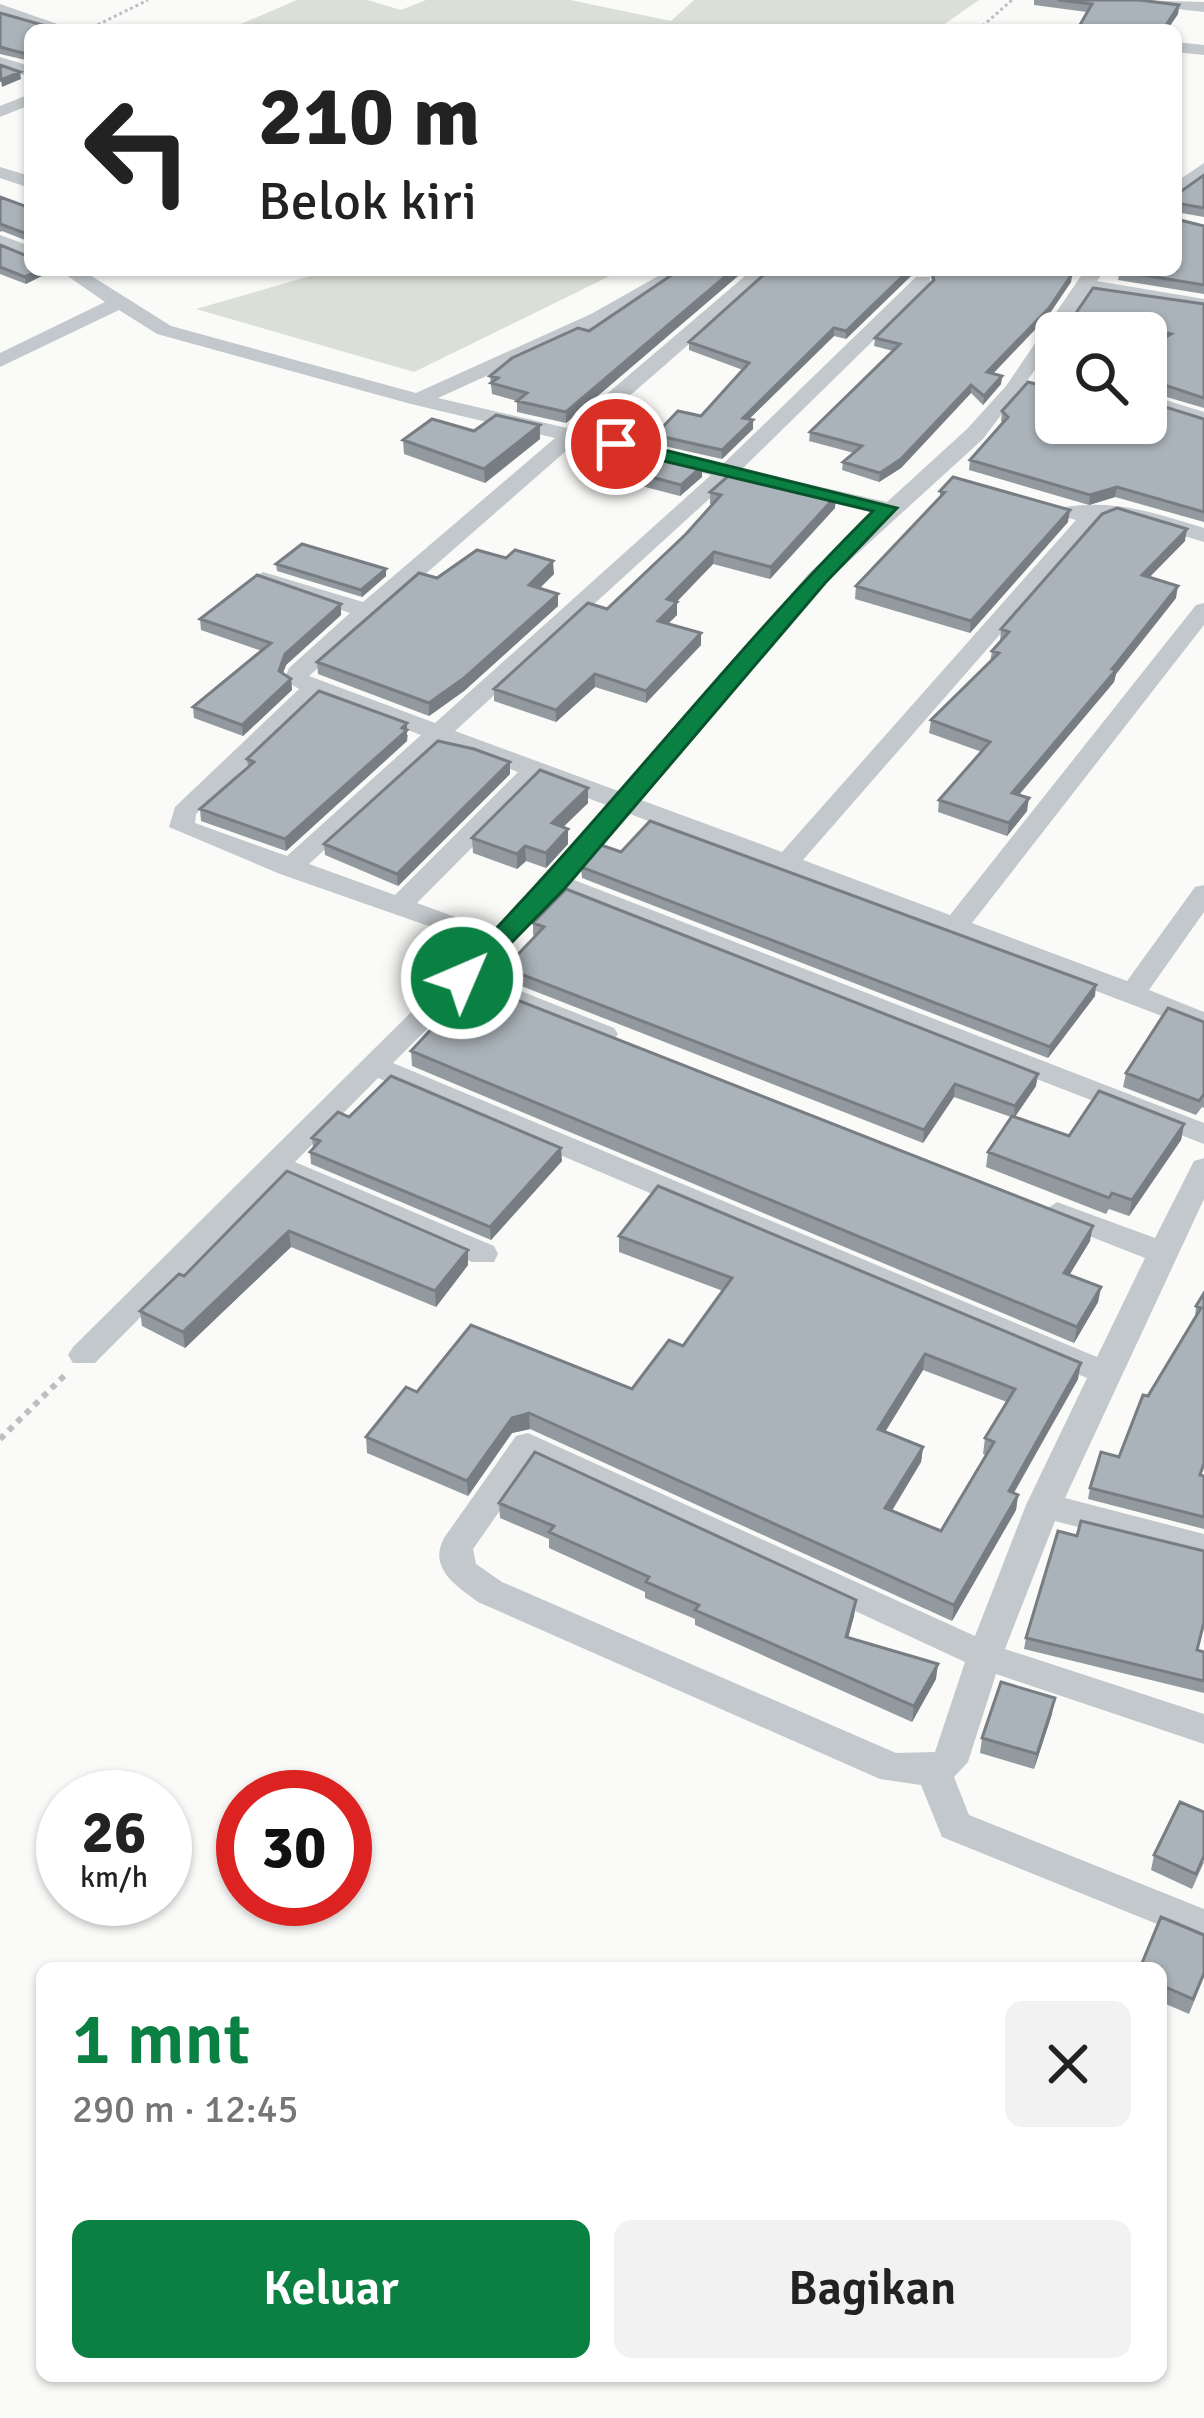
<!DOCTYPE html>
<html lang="id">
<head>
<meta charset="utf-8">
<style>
  :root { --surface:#fff; --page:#f2f2f2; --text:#222; --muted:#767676; --accent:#0b8043 }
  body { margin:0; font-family:Signika,sans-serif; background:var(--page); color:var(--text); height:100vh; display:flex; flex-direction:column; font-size:45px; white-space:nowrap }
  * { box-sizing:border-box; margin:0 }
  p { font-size:39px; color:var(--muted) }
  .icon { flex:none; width:66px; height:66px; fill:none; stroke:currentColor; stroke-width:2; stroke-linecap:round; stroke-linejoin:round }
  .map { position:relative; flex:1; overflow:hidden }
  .sheet { position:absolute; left:36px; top:1962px; width:1131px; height:420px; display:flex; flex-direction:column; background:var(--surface); border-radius:18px; box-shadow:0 3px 9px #0004 }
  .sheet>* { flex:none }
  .banner { position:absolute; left:24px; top:24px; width:1158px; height:252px; border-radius:18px; box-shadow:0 3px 9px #0004; background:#fff; color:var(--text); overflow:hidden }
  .controls { position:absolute; left:1035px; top:312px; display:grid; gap:24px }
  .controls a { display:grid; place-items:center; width:132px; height:132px; border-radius:18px; background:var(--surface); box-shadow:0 3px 9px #0004; font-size:60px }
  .speed { position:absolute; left:36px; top:1770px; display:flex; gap:24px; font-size:60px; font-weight:700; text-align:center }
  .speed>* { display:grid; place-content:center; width:156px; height:156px; border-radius:50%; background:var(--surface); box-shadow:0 3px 9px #0004; line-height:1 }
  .speed small { font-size:30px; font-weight:400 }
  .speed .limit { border:18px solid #d22; background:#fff; color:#111 }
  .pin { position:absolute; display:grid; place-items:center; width:102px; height:102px; color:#fff; margin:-51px; border:6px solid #fff; border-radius:50%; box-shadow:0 3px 12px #0007 }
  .me { position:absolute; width:132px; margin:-66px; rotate:45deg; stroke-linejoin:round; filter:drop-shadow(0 0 9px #0008) }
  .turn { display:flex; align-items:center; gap:42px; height:252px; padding:0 36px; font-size:54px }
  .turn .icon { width:156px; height:156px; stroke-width:2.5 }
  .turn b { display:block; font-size:84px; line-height:102px }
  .round { display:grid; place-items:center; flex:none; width:126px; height:126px; border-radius:18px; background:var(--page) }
  .head { display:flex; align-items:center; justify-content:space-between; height:204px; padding:0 36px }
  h1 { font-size:72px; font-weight:600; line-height:90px; color:var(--accent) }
  .primary-button { display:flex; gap:24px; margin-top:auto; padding:24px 36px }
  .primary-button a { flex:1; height:138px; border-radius:18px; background:var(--accent); color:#fff; font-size:48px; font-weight:600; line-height:138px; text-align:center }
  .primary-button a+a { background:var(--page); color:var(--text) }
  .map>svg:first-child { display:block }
</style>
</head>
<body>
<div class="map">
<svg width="1204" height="2418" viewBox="0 0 1204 2418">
  <rect width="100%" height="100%" fill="#fafaf8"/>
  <path fill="#dadfd7" d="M297 0H367L401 10 426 0H570L671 21 694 0H979L936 30H227Z
    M331 270H622L414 372 196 309Z"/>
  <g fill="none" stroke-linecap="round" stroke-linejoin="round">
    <path stroke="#bbbfc2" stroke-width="3" stroke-dasharray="3 3" stroke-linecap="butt" d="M87 30 148 0
      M978 30 1012 0"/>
    <path stroke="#bbbfc2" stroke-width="6" stroke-dasharray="6 6" stroke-linecap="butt" d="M0 1439 66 1374"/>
    <path fill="#c3c8cc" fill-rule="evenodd" d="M1133 0 1204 2V12L1141 5Z
      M0 4 63 26 65 30H42L0 15Z
      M1176 42 1204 45V55L1176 52Z
      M0 57 30 66V77L0 68Z
      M30 94V105L0 117V106Z
      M1204 163V177L1176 198V182Z
      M0 167 30 176V188L0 178Z
      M0 235 30 246V259L0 248Z
      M59 270H82L171 326 416 393 591 314 669 270H693L605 322 438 398 567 428 752 270H774L587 433 723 464 916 277H930V285L742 469 887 502 967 429 1006 386 1085 270H1105L1097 281 1204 299V311L1090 292 1062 333H1056V342L983 439 825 583 641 800 782 852 1076 520 1065 517V507C1116 499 1154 513 1204 528V542L1115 515 1098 522 803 860 950 915 1196 605 1204 603V625L972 923 1127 981 1195 887 1204 885V912L1149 990 1204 1012V1032L630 814 574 880 1204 1123V1144L561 894 480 975 614 1028 618 1034 614 1040H594L466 990 393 1063 1097 1357 1145 1258 1046 1219 1042 1212 1057 1202 1155 1238 1194 1161 1204 1158V1199L1065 1498 1204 1534V1560L1055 1521 1005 1649 1204 1714V1744L996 1674 968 1762 954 1777 969 1815 1204 1909V1943L942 1837 921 1785 880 1779 478 1602C456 1586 428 1568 444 1538L516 1436 528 1433 975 1636 1026 1505 1087 1378 378 1078 295 1162 494 1246 498 1254 494 1262H472L279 1178 95 1363H73L68 1355 73 1347 480 944 280 874 169 827 175 807 299 689 284 680 289 668 350 613 252 579 263 572 363 602 555 438 411 404 157 334 119 310 0 367V353L105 302ZM575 443 711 475 435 723 309 676ZM731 479 875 513 809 573 621 792 455 731ZM319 697 421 735 287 856 195 823 196 814ZM442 743 518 772 395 895 309 864ZM539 780 609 806 494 931 417 903ZM534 1462 965 1662 935 1752 896 1753 502 1582 476 1564 473 1549Z
      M1146 394 1204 412V425L1146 407Z"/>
  </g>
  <path fill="#929a9f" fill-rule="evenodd" d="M1034 0H1139L1179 5 1178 14 1167 30H1077L1087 12 1034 5Z
    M0 13 30 30V61L0 54Z
    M1204 175V217L1176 212V197Z
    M0 197 30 208V242L2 231 0 232Z
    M1204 226V294L1118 280 1120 270Z
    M0 245 27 256 26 284 0 274Z
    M679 270H745L566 423 517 412V401L492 394 490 376 589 331Z
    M811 270H1050L1072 274 1071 282 1048 316 993 373 1002 376 1001 384 983 405 971 393 901 468 879 482 842 470 843 462 854 453 809 441 810 432 893 351 874 346 875 338 932 282 930 272 913 274 846 339 834 336 749 419 753 429 722 459 655 444V435L701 416 743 370 689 350V342Z
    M1204 304V408L1146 391V349L1159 341 1146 338V333H1122L1075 322 1076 313Z
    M1047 387 1204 419V522L1115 497 1089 505 969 470 970 460 1003 423 1001 421 1002 411Z
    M540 439 485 483 404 454 403 440Z
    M618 468 702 477 680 496 618 480Z
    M940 491 1068 522 970 633 855 599 856 586 940 498Z
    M710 492 835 508 770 579 713 564 676 602 677 615 668 624 701 645 646 703 595 687 556 722 494 701V689L607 609 686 534 712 505 710 504Z
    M1185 541 1149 577 1176 598 1116 674 1114 682 1019 795 1027 811 1007 836 938 812 939 800 982 752 929 733 931 720 990 662 992 651 1000 642 1001 629Z
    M276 564 386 576 362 597 277 571Z
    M554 574 539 588 558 606 464 691 429 716 318 674 317 662 437 578Z
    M341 604V615L286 665 283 673 291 679 292 690 243 736 194 718 193 707 262 651 201 630 200 619Z
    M408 735 407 741 286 851 201 821 200 809 248 768 247 759Z
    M510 774 398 886 325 855 324 844Z
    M588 788V803L563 827 568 844 546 868 526 861 517 869 473 853 472 838Z
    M581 867 1095 996 1048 1058 582 878Z
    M533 923 1036 1086 1015 1117 1069 1136 1184 1124 1181 1140 1129 1216 1109 1209 1106 1214 986 1167 988 1152 1011 1117 954 1097 923 1143 506 980 505 968 535 936 533 935Z
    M1204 1022V1108L1202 1107 1196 1115 1123 1087 1126 1073Z
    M411 1051 1090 1241 1069 1275 1101 1287 1098 1302 1074 1343 412 1066Z
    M349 1117 562 1161 491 1240 311 1164 310 1152 313 1148 312 1138Z
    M287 1171 468 1265 436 1307 291 1247 185 1348 142 1326 140 1311 184 1276Z
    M619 1236 1078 1379 1014 1493 1018 1495 1016 1510 952 1621 530 1429 512 1433 468 1496 367 1453 366 1437 417 1392 632 1389 683 1346 723 1291 619 1252ZM923 1370 1007 1402 985 1438 983 1454 986 1455 941 1531 892 1511 921 1462 923 1447 885 1432Z
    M1204 1293V1467L1201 1475 1204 1476V1529L1088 1499 1090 1488 1119 1457 1148 1396 1195 1318 1196 1306Z
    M499 1503 856 1600 854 1616 848 1638 936 1679 912 1722 695 1625V1619L645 1598V1592L549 1548V1539L500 1518Z
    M1077 1536 1197 1650 1204 1652V1693L1024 1649 1026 1638Z
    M1052 1714 1034 1769 980 1753 982 1738Z
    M1154 1855 1204 1862 1192 1889 1151 1870Z
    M1161 1968 1204 1977 1189 2014 1161 2002Z"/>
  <path fill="#777d82" d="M1179 5 1178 14 1167 30H1163Z
    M20 72 21 79 2 87 1 80Z
    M38 270H54L26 284 25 277Z
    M733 270H745L566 423V412Z
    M909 270H913V274L846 339V331Z
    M1072 274 1071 282 1048 316 987 380V372Z
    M834 328V336L742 426 743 418Z
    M1002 376 1001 384 983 405 984 396Z
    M971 385V393L901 468 879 482 880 473Z
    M753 420V429L722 459V450Z
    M540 425V439L485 483 484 469Z
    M702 466V477L680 496 681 485Z
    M1117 487 1115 497 1089 505 1090 495Z
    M836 496 835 508 770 579 771 567Z
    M1070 510 1068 522 970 633 971 621Z
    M1187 529 1185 541 1140 587 1142 575Z
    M714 552 713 564 667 612V599Z
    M553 561 554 574 530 598 529 585Z
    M386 569V576L362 597 361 590Z
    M1178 586 1176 598 1116 674 1114 682 1010 805 1012 793Z
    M558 594V606L464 691 429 716V703Z
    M677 602V615L658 633V621Z
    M341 604V615L286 665 280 681 279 671 285 654Z
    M701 633V645L646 703V691Z
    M595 674V687L556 722V710Z
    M291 679 292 690 243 736 242 725Z
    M407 723V741L286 851 285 839Z
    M510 762V774L398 886 397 874Z
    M588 788V803L552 838V823Z
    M1029 798 1027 811 1007 836 1009 823Z
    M568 829V844L546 868V853Z
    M525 846 526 861 517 869V854Z
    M1096 985 1095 996 1048 1058 1050 1047Z
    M1038 1074 1036 1086 1014 1118 1015 1106Z
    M955 1084 954 1097 923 1143 924 1130Z
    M1184 1124 1181 1140 1129 1216 1132 1200Z
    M561 1148 562 1161 491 1240 490 1227Z
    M1093 1226 1090 1241 1061 1289 1064 1273Z
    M289 1231 291 1247 185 1348 183 1332Z
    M468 1250V1265L436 1307 435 1291Z
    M1101 1287 1098 1302 1074 1343 1077 1327Z
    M925 1354 923 1370 877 1445 878 1429Z
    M1081 1363 1078 1379 1006 1506 1009 1491Z
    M529 1413 530 1429 512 1433 468 1496 467 1481 512 1418Z
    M923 1447 921 1462 884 1523 885 1508Z
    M1018 1495 1016 1510 952 1621 954 1605Z
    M856 1600 854 1616 844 1652 846 1637Z
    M938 1664 936 1679 912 1722 914 1706Z
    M1055 1698 1052 1714 1034 1769 1037 1754Z"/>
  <path fill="#aab3b9" stroke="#777d82" stroke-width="3" fill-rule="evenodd" d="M1058 0H1139L1179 5 1163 30H1077L1092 4Z
    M0 13 60 30H30V55L0 47Z
    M0 65 20 72 1 80Z
    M1204 175V208L1176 203V197L1180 192Z
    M0 197 30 208V235L0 224Z
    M1176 219 1204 226V285L1119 271 1176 270Z
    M0 245 27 256 30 254V270H38L25 277 0 267Z
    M679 270H733L566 412 517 401 527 393 491 383 498 378 490 376 512 358 578 328 589 331Z
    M769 270 809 272 811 270H909L846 331 834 328 743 418 753 420 722 450 655 435 678 411 701 416 749 363 689 342Z
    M932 270H1050L1072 274 1049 308 987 372 1002 376 984 396 971 385 901 459 880 473 843 462 862 446 810 432 900 344 875 338 934 280Z
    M1093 288 1204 304V398L1149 380 1146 382V349L1171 334 1076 313Z
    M1056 381V423H1146V401L1204 419V512L1117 487 1090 495 970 460 1008 417 1002 411 1028 382 1047 387Z
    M496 415 540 425 484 469 403 440 432 419 474 431Z
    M637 451 702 466 681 485 618 468Z
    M733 472 836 496 771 567 714 552 667 599 677 602 658 621 701 633 646 691 595 674 556 710 494 689 588 603 607 609 686 534 721 495 710 492Z
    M953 477 1070 510 971 621 856 586 945 492 940 491Z
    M1117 508 1187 529 1142 575 1178 586 1112 669 1116 670 1012 793 1029 798 1009 823 939 800 990 742 931 720 999 653 992 651 1009 632 1001 629 1102 514Z
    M302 544 386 569 361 590 276 564Z
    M477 550 506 558 515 550 553 561 529 585 558 594 464 678 429 703 317 662 419 573 437 578Z
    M257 575 341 604 285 654 279 671 291 679 242 725 193 707 271 643 200 619Z
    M319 691 407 723 402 728 407 730 285 839 200 809 254 762 247 759Z
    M438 741 474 749 510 762 397 874 324 844Z
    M540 770 588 788 552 823 568 829 546 853 525 846 517 854 472 838Z
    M650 821 1096 985 1050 1047 581 867 601 845 621 852Z
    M566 889 1038 1074 1015 1106 955 1084 924 1130 505 968 544 927 533 923Z
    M484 987 1093 1226 1064 1273 1101 1287 1077 1327 411 1051 438 1022 447 1025Z
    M1168 1008 1204 1022V1094L1199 1101 1126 1073Z
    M391 1076 561 1148 490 1227 310 1152 320 1141 312 1138 338 1112 349 1117Z
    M1099 1091 1184 1124 1132 1200 1112 1193 1109 1198 988 1152 1012 1116 1069 1136Z
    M287 1171 468 1250 435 1291 289 1231 183 1332 140 1311 179 1274 184 1276Z
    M658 1186 1081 1363 1009 1491 1018 1495 954 1605 529 1413 512 1418 467 1481 366 1437 406 1387 417 1392 471 1325 632 1389 669 1340 683 1346 732 1278 619 1236ZM925 1354 1015 1389 985 1438 994 1442 941 1531 885 1508 923 1447 878 1429Z
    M1204 1293V1463L1200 1475 1204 1476V1517L1090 1488 1101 1452 1119 1457 1143 1395 1148 1396 1201 1308 1196 1306Z
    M535 1452 856 1600 846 1637 938 1664 914 1706 695 1610 699 1605 646 1582 649 1577 549 1532 554 1526 499 1503Z
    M1081 1521 1204 1551V1622L1197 1650 1204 1652V1681L1026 1638 1058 1531 1077 1536Z
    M1001 1682 1055 1698 1037 1754 982 1738Z
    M1180 1802 1204 1812V1856L1196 1874 1154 1855Z
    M1161 1917 1204 1935V1973L1193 1999 1161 1985V1968H1140Z"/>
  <path fill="#0b8043" stroke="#07532c" stroke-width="3" d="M616 438 897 508 825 583 565 888 471 984H453V973C600 825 725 658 873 511L609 448 606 444Z"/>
</svg>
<div class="controls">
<a><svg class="icon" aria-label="search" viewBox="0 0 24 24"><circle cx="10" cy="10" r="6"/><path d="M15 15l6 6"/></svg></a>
</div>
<div class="speed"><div>26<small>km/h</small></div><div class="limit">30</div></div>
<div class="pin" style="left:616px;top:444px;background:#d93025"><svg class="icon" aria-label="arrive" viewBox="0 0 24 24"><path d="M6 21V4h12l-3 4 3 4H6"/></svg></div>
<svg class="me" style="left:462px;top:978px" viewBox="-20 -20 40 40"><circle r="17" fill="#0b8043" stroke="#fff" stroke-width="3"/><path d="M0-11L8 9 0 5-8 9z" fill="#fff"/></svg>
<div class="banner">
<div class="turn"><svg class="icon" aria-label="left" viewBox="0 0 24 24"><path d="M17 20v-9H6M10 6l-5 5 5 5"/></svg><div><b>210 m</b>Belok kiri</div></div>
</div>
<section class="sheet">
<div class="head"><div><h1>1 mnt</h1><p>290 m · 12:45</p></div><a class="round"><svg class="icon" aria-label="close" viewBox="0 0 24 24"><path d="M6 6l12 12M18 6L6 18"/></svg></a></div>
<div class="primary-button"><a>Keluar</a><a>Bagikan</a></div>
</section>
</div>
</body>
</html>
